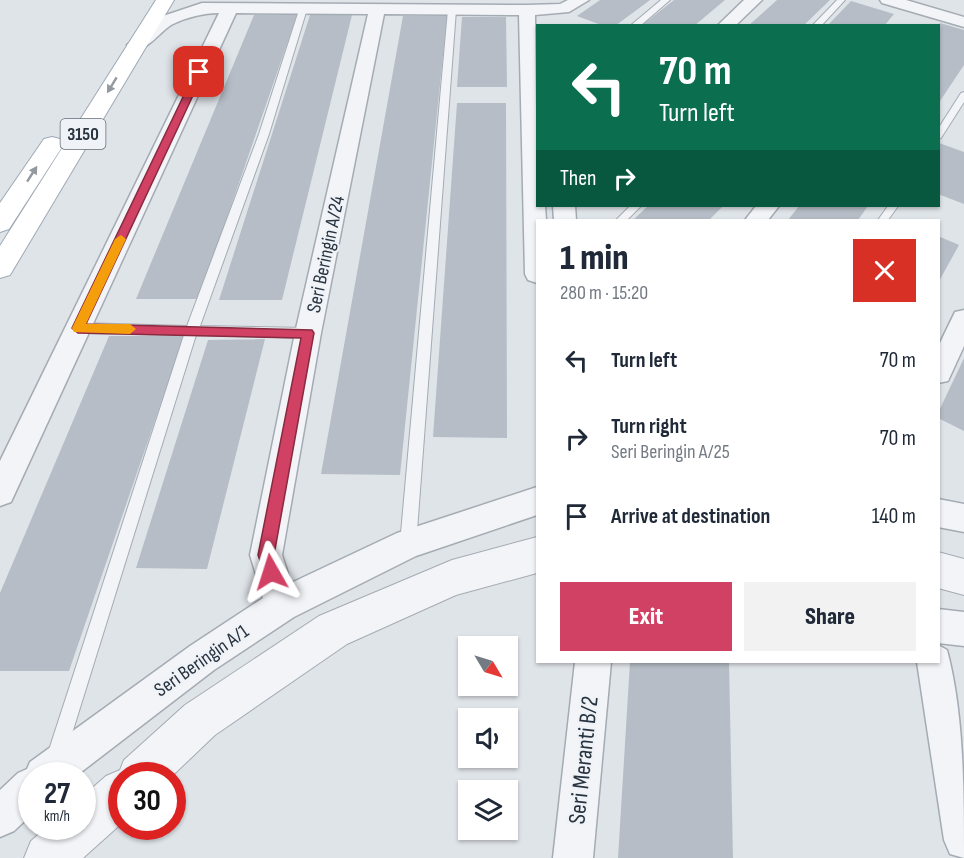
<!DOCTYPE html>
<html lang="en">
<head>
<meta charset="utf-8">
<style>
  :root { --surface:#fff; --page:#f2f2f3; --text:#1f2937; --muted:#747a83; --accent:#d14163 }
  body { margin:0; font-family:"Sofia Sans Condensed",sans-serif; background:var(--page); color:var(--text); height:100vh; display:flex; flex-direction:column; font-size:22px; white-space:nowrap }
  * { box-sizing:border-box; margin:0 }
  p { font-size:20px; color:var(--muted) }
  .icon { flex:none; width:33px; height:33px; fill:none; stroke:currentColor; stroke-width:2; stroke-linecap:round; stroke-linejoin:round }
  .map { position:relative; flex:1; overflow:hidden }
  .side { position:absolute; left:536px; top:219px; width:404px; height:444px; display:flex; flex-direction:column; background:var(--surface); border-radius:0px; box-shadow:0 2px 4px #0004 }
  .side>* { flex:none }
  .guide { position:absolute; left:536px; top:24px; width:404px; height:183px; border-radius:0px; box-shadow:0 2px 4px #0004; background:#0b6e4f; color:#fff; overflow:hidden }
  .needle { width:39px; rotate:128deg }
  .controls { position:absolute; left:458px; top:636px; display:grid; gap:12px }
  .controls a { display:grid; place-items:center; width:60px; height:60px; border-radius:0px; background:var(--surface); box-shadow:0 2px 4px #0004; font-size:30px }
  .speed { position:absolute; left:18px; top:762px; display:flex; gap:12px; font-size:30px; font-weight:700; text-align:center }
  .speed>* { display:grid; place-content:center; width:78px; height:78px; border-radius:50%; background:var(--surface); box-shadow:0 2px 4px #0004; line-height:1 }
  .speed small { font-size:15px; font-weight:400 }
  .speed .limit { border:9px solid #d22; background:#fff; color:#111 }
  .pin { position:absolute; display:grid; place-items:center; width:51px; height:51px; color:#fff; margin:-26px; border-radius:12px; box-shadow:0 3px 9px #0006 }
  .me { position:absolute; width:66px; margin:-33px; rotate:354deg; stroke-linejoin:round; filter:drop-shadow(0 0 4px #0008) }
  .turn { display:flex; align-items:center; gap:21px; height:126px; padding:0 24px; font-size:27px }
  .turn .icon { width:78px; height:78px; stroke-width:2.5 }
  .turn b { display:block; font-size:42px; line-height:51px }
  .then { display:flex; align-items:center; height:57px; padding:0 24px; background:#0003; gap:12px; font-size:22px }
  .round { display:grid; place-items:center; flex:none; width:63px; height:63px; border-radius:0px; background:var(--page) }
  .headline { display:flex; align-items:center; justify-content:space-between; height:102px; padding:0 24px }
  h1 { font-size:36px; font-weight:800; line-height:45px }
  .action { display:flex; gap:12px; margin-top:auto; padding:12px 24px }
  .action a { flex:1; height:69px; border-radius:0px; background:var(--accent); color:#fff; font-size:24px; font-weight:800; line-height:69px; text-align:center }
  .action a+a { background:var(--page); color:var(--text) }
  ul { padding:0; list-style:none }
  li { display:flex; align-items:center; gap:18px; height:78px; padding:0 24px }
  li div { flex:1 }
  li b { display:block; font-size:22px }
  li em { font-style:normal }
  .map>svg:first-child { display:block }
</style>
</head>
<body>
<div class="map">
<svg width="964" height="858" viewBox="0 0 964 858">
  <rect width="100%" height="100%" fill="#dfe4e9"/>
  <path fill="#b6bdc6" d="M600 0H650L615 26H604L577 16Z
    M674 0H725L694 26H641Z
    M777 0H830L803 26H748Z
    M851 1 894 14 884 26H827Z
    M254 15H297L199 299H136Z
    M310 15H352L282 300H219Z
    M403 16H447L400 475 321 474Z
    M462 17H506L507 87H457Z
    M940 23 964 30V65L938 104V27Z
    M457 103H506L507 438 433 437Z
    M939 143 964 152V204L938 194Z
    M648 206H723L709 220H633Z
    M799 206H868L858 220H788Z
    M938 236 959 245 938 283Z
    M109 336H184L69 671H0V593Z
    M265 339 207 569 136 568 208 340Z
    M964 358V431L938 418V413Z
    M630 662H729L733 858H618Z"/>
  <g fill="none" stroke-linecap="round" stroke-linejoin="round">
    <defs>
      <path id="service" d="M661 0H670L640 26H630Z
        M837 0H845L821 26H812Z
        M300 7 307 9 269 134 200 326 308 328 314 333 308 338 196 335 65 756 62 762 56 765 50 762 47 756 184 335 78 333 72 328 78 323 187 326 259 134Z
        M452 8 456 10 416 544 413 549 408 551 403 549 400 544 448 10Z
        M964 92V102L941 138 938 139V129L961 93Z
        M630 206H641L627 220H616Z
        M888 206H898L888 220H878Z"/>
      <path id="minor" d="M568 0H589L569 12 535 15 537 206H545L546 220H537V283L528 280 525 274 519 15 384 14 321 333 282 555 291 583 397 533 537 487V515L416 556 294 617 214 670 76 776H32V814L14 831 0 837V790L18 773 27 769 30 762 190 646 263 598 250 555 295 333 368 14 236 13 11 502 0 506V461L219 13C203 13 188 17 173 24 159 31 148 53 130 49L127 45 160 17 202 3 527 5 560 4Z
        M744 0H762L735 26H717Z
        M880 0H906L964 17V27L882 3Z
        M553 206H575L576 220H554Z
        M756 206H779L768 220H745Z
        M964 310V346L948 381 938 383V347L955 312Z
        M938 499 964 504V532L938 527Z
        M938 609 964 612V646L938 643Z
        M938 645 947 650C964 713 964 791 964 858L950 854 944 840 917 662H938Z
        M575 662H611L593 858H553Z"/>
      <path id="tertiary" d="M537 537V573L456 595 347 644 215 735 172 776H122V823L83 858H24L31 841 48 826H82V797L106 776 120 770 124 760 185 705 319 616 452 560Z
        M938 552 964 559V595L938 588Z"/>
      <path id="primary" d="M156 0H174L10 275 0 278V246Z
        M52 137 60 139 64 144 9 229 0 232V203L44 139Z"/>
    </defs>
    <use href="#service" stroke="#a4abb3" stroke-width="2"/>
    <use href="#minor" stroke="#a4abb3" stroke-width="3"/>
    <use href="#tertiary" stroke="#a4abb3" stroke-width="2"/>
    <use href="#primary" stroke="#9ea9b5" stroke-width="2"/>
    <use href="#service" fill="#f2f4f7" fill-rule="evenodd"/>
    <use href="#minor" fill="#f2f4f7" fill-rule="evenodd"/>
    <use href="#tertiary" fill="#f2f4f7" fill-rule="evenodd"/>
    <use href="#primary" fill="#fff" fill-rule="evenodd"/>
  </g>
  <defs><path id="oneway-solid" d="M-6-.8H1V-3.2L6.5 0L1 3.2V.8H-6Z" transform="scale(1.5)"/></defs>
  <g fill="#9499a0">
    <use href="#oneway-solid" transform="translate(112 85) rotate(121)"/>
    <use href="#oneway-solid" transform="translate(32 174) rotate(-57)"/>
  </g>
  <path fill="#d14163" stroke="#882a40" stroke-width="1.5" d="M199 70 204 72 86 324 312 330 314 333 274 555 279 572 277 577 271 579 266 577 258 555 301 338 78 333 72 328 195 72Z"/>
  <path fill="#f59e0b" d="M121 235 126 239 86 324H130L136 329 130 334 74 332 72 328 115 239Z"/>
  <g text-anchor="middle" stroke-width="4.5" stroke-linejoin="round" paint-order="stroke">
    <rect fill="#eff2f6" stroke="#646c77" stroke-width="1.5" x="60.5" y="119" width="45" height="30" rx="4.5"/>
    <g font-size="18" font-weight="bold" fill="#283340">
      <text x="83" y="140">3150</text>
    </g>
    <g font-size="20" fill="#283340" stroke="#eff2f6">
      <text transform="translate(325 254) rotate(-78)" y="7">Seri Beringin A/24</text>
      <text transform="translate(201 660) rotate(-35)" y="7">Seri Beringin A/1</text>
    </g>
    <g font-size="24" fill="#283340" stroke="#eff2f6">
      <text transform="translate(583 760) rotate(-84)" y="8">Seri Meranti B/2</text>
    </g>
  </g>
</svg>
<div class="controls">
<a><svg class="needle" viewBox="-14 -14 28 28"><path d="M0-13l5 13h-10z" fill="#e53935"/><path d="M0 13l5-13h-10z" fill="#747a83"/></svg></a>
<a><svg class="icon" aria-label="sound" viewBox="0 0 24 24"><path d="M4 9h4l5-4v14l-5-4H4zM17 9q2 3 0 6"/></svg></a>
<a><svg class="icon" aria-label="layers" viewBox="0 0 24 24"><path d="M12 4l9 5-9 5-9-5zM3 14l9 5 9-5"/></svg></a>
</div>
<div class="speed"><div>27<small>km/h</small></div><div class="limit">30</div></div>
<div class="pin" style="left:199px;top:72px;background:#d93025"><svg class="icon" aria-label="arrive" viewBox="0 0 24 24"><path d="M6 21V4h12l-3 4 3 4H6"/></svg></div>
<svg class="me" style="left:271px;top:572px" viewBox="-20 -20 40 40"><path d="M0-17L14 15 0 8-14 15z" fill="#d14163" stroke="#fff" stroke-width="4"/></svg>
<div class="guide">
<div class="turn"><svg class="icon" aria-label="left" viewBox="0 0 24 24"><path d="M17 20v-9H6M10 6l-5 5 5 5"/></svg><div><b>70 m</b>Turn left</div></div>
<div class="then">Then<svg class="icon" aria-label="right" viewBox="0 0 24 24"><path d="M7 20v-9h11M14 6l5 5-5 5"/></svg></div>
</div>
<section class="side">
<div class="headline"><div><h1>1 min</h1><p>280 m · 15:20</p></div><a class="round" style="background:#d93025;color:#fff"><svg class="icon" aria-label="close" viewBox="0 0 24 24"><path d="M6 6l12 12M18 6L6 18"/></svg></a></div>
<ul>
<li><svg class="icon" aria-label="left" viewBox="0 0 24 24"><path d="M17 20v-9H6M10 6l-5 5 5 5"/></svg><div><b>Turn left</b></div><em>70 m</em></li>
<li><svg class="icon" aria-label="right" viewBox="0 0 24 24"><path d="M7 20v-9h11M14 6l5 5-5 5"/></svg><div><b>Turn right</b><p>Seri Beringin A/25</p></div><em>70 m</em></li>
<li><svg class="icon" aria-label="arrive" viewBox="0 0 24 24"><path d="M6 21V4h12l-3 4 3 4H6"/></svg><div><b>Arrive at destination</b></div><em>140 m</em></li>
</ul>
<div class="action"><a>Exit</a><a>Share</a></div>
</section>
</div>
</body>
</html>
